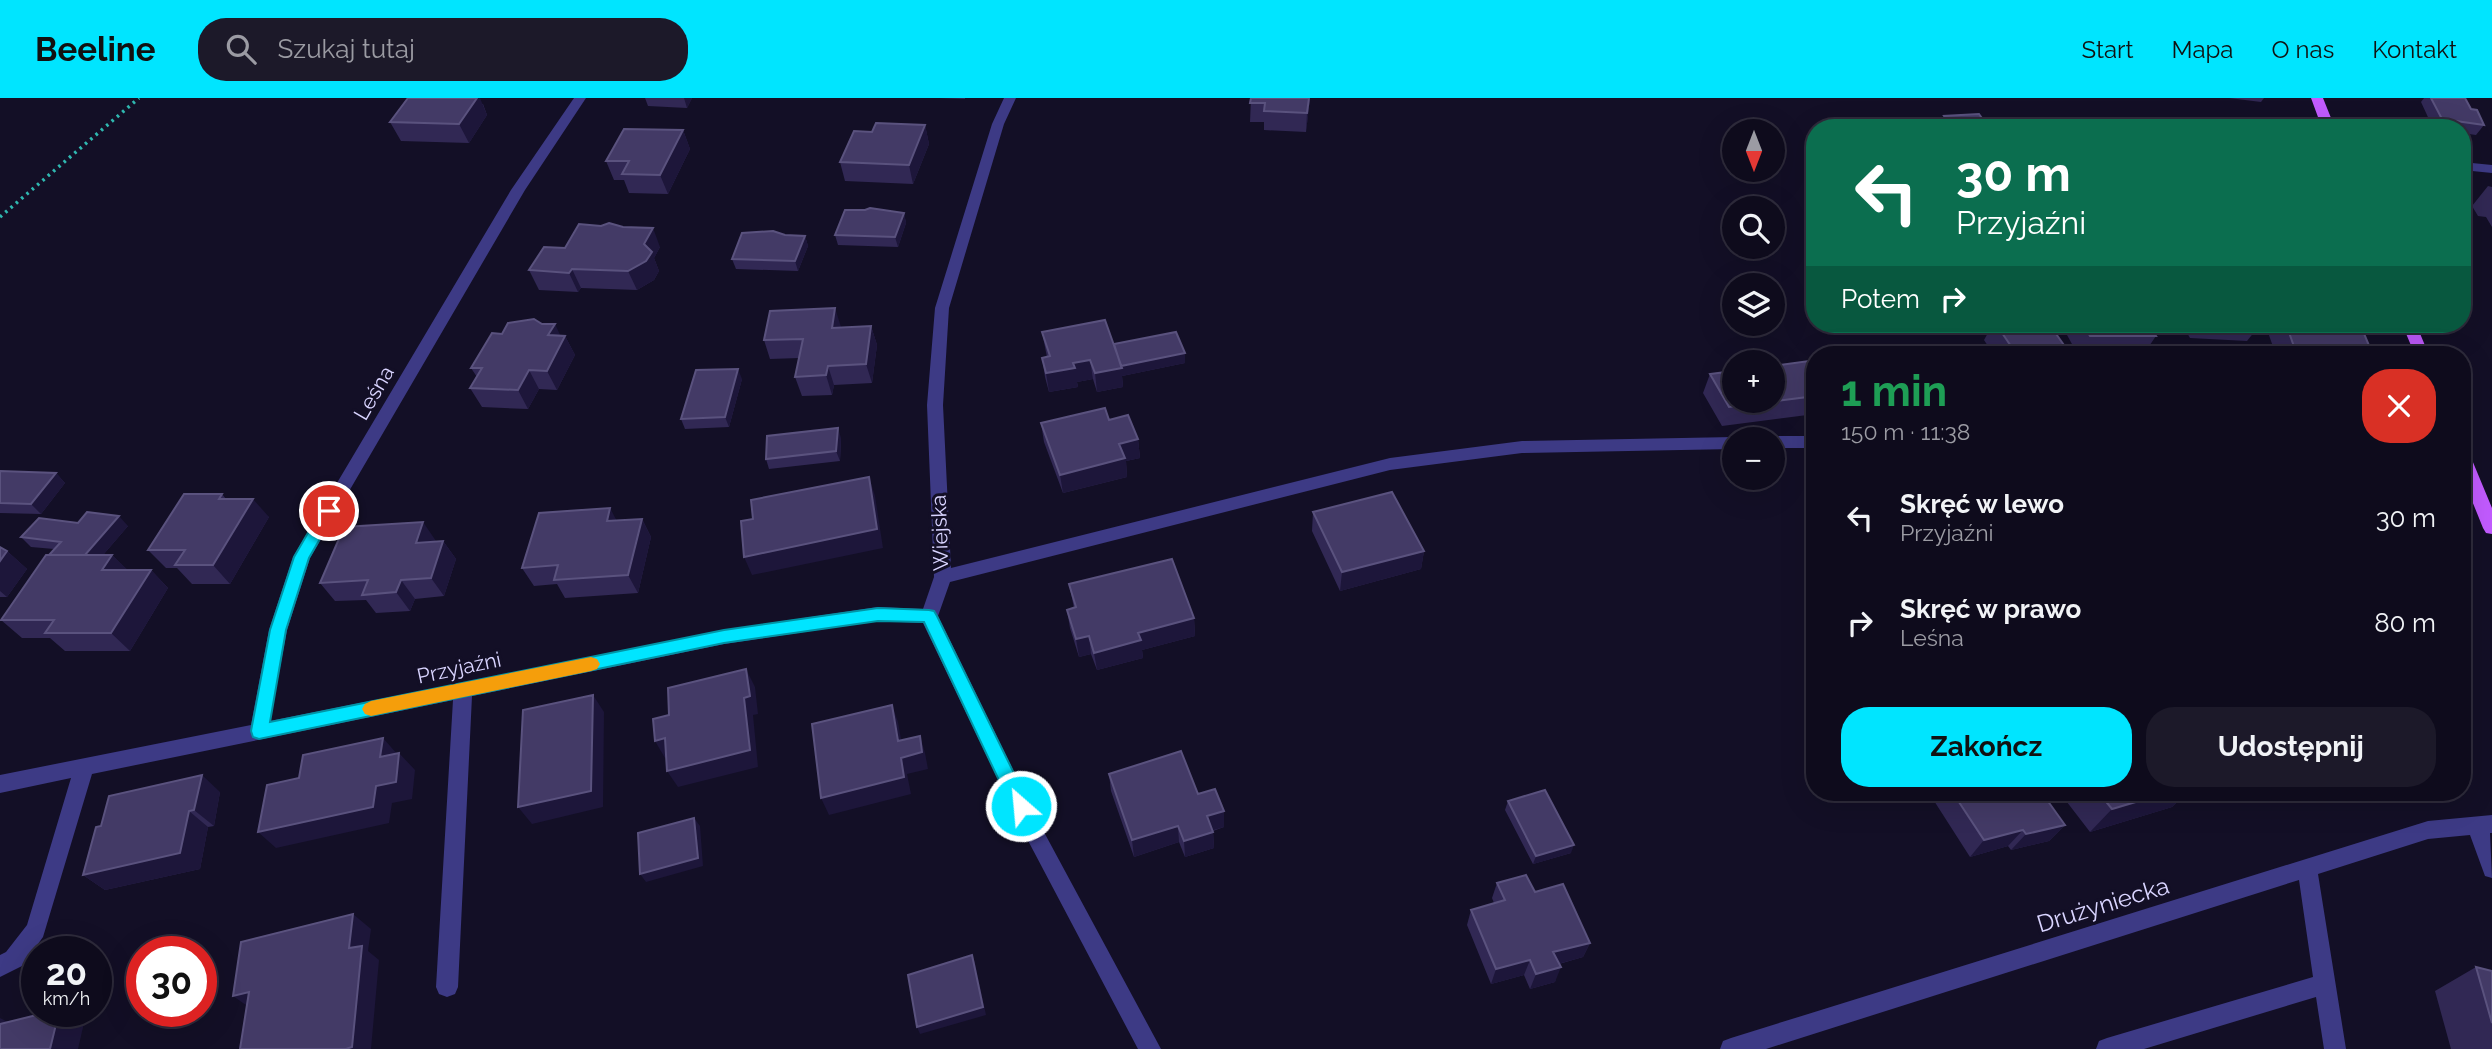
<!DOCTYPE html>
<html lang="pl">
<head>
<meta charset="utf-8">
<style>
  :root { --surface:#0e0b1c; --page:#1c1929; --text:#f1f3f6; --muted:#9b9ba3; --line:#2e2b3b; --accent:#00e5ff }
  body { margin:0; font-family:Raleway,sans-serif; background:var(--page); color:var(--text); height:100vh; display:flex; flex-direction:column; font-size:26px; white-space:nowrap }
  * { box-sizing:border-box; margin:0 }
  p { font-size:23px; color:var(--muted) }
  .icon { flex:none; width:38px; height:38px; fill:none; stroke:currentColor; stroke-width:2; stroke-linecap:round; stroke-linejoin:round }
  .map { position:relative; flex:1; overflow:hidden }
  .details { position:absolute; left:1806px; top:248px; width:665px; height:455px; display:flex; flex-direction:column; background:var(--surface); border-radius:28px; box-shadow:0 7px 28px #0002,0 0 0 2px var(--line) }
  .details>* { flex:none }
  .banner { position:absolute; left:1806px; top:21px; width:665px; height:214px; border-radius:28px; box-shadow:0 7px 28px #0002,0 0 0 2px var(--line); background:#0b6e4f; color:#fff; overflow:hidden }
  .needle { width:46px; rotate:180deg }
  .tools { position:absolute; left:1722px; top:21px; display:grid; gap:14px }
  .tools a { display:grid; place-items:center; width:63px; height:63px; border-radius:50%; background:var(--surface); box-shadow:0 7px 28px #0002,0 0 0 2px var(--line); font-size:35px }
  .speed { position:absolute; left:21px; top:838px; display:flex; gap:14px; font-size:35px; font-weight:700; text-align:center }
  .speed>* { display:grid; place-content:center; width:91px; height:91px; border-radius:50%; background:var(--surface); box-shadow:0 7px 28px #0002,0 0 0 2px var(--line); line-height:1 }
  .speed small { font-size:18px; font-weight:400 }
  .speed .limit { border:10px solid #d22; background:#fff; color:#111 }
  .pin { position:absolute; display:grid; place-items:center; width:60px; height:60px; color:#fff; margin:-30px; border:4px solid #fff; border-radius:50%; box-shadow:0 2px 7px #0007 }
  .me { position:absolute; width:77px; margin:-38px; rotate:333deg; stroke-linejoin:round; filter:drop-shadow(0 0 5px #0008) }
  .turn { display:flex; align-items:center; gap:24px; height:147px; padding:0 35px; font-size:32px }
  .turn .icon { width:91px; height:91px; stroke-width:2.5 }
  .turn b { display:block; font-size:49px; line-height:60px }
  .then { display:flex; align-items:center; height:66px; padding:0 35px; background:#0003; gap:14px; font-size:26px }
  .round { display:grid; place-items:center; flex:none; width:74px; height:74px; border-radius:28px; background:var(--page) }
  .overview { display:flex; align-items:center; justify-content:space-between; height:119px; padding:0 35px }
  h1 { font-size:42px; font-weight:700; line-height:52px; color:#1e9e55 }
  .button { display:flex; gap:14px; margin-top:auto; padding:14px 35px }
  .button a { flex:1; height:80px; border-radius:28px; background:var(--accent); color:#111; font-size:28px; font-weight:700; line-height:80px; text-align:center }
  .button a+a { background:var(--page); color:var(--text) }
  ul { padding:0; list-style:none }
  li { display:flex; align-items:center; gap:21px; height:105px; padding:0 35px }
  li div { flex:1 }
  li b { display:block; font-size:26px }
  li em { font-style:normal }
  header { display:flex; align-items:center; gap:42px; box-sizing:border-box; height:98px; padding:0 35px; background:var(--accent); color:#111 }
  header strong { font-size:33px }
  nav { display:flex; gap:38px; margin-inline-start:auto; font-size:24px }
  .search { width:490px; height:63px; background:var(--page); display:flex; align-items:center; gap:18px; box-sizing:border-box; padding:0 24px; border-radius:28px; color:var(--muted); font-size:26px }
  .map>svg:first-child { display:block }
</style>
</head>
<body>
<header>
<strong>Beeline</strong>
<div class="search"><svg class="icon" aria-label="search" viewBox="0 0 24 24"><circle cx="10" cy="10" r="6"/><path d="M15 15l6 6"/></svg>Szukaj tutaj</div>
<nav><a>Start</a><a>Mapa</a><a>O nas</a><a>Kontakt</a></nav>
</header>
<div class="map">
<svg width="2492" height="951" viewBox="0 0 2492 951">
  <rect width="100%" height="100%" fill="#130f26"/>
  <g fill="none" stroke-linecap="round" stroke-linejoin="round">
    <path stroke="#2fb8b0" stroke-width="3.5" stroke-dasharray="2.5 4.5" stroke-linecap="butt" d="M0 119 139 0"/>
    <path fill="#3d3a85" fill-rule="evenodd" d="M574 0H586L525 92 310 460 287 532 270 623 724 532 878 509 923 511 934 479 927 307 935 210 992 26 1004 0H1016L1004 26 949 210 943 307 951 470 1390 360 1522 343 1734 339 1740 341H1734V351L1522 355 1390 372 950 484 938 518 1038 723 1161 951H1138L1024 735 923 525 878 523 724 546 472 598 458 889 455 896 447 899 439 896 436 889 453 602 92 676 43 839 22 868 0 879V857L6 854 27 827 71 680 0 695V677L251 627 269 532 293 459 511 92Z
      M2462 64 2492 67V75L2462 72Z
      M1773 338H1815V350H1773V341H1767Z
      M2492 717V735H2490L2492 780 2485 778 2470 737 2428 741 2318 776 2346 951H2324L2316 899 2144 951H2096L2099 943 2107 940 2313 879 2299 782 1766 951H1720L1723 943 1731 940 2428 723Z"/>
    <path fill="#c25bff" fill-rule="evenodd" d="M2311 0H2323L2335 30H2322Z
      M2402 226H2416L2429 257H2415Z
      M2462 351 2470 357 2492 410V436L2486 435 2483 430 2462 378Z"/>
  </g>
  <path fill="#312854" d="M645 0H697H692L687 10 648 8Z
    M939 0H965V1Z
    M1251 0H1310L1306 34 1264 32V24H1250Z
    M2229 0H2264L2261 4Z
    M2424 0H2465L2471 11 2484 27 2476 37 2462 35V30H2433L2421 4Z
    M483 6 487 17 469 45 401 43 390 24Z
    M1944 18 1989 30H1939Z
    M925 27 929 46 913 86 845 83 840 64 872 34Z
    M683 32 690 51 668 96 629 95 624 82H614L606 63Z
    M2488 88 2492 89V129L2486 119 2478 118 2472 108Z
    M865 112 904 115 906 125 898 149 838 147 835 137Z
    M785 137 805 138 808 148 798 173 736 171 732 161Z
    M660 149 654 160 659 173 654 182 637 192 581 190 578 194 539 192 529 172 565 150Z
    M1993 226H2049L2071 257H1994L1984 242Z
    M2061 226H2148L2156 238 2143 257H2078Z
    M2182 226H2251L2255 233 2247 243 2190 240Z
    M2265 226H2360L2373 257H2276Z
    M871 228 877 247 872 285 834 287 832 297 802 298 795 279 799 260 770 261 764 242 841 229Z
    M1042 234 1185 265 1122 278 1123 289 1097 294 1093 281 1077 284 1078 289 1049 294 1045 279 1042 260 1047 259Z
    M560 238H565L575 257 557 292 539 291 528 311 482 309 470 290 477 279 471 270Z
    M1815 272V316L1722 328 1703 295 1710 276Z
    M742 281 729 329 685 331 681 321Z
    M1109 322 1138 341 1140 360 1126 363 1127 379 1063 395 1044 344 1041 325Z
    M841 340 840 363 769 371 766 361Z
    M0 373 56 375 65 385 41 416 0 415Z
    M222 396 226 401 269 419 230 486H192L177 470H166L148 452Z
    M1313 414 1424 453 1421 471 1340 493 1312 433Z
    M642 421 651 439 638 495 565 500 557 486 534 488 522 470 616 422Z
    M78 425 128 428 103 457H112L127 472H151L168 490 130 553H65L50 540H22L1 522 54 451 31 449 21 439Z
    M436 443H443L456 461 444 498 415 501 410 513 376 515 366 502 335 503 320 485Z
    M0 449 7 453 27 471 7 499H0Z
    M1069 486 1194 520 1195 538 1142 552 1143 560 1097 572 1091 556 1079 559 1070 530 1067 512 1074 510Z
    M1109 676 1198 696 1224 729 1213 733 1214 750 1185 759 1179 744 1134 759 1111 693Z
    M220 694 214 728 208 729 200 771 105 792 83 777Z
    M1929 695H2042L2065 727 2049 743 2011 752 2008 748 1970 759Z
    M2060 695H2186L2172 709 2090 734Z
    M1508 703 1571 755 1533 766 1505 712Z
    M1497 785 1535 794 1590 845 1583 859 1559 866 1555 884 1530 891 1524 877 1491 886 1467 827 1471 812 1494 805 1492 800Z
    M2476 869 2492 873V951H2451L2435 893Z"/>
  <path fill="#1d163a" d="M468 0H480L487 17 469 45 459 26Z
    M684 0H692L687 10Z
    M1309 0H1310L1306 34 1307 15Z
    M925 27 929 46 913 86 909 67Z
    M683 32 690 51 668 96 660 77Z
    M904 115 906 125 898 149 895 139Z
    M653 130 660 149 654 160 659 173 654 182 637 192 628 173Z
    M805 138 808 148 798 173 795 163Z
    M572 171 581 190 578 194 569 175Z
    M835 210 841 229 832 230Z
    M555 226 563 243 565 238 575 257 557 292 547 273 548 237Z
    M871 228 877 247 872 285 866 266Z
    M1185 255V265L1122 278 1123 289 1097 294 1095 275 1119 268Z
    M1090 262 1093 281 1077 284 1078 289 1049 294 1046 275 1073 265Z
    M828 268 834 287 832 297 826 277Z
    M738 271 742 281 729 329 725 319Z
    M529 272 539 291 528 311 518 292Z
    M838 330 841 340 840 363 836 353Z
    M1138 341 1140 360 1126 363 1127 379 1063 395 1060 377 1119 346Z
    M56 375 65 385 41 416 31 406Z
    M869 379 875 398 883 450 752 477 744 459Z
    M253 401 269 419 230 486 213 467Z
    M610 410 620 429 607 423Z
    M119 418 128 428 91 471 81 462Z
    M642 421 651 439 638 495 628 477Z
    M423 424 436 443 416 445Z
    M443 443 456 461 444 498 431 480Z
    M7 453 27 471 7 499 0 493V463Z
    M1424 453 1421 471 1340 493 1342 474Z
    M112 457 131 475 102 472Z
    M151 472 168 490 130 553 111 535Z
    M401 482 415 501 410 513 396 494Z
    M1194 520 1195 538 1142 552 1143 560 1097 572 1094 555 1138 535Z
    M1089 538 1091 556 1079 559 1076 541Z
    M746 571 755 589 758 616 753 617 758 669 678 689 667 673 744 600Z
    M593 597 604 614 603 709 532 726 518 709Z
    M892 607 898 624 904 659 920 638 925 655 928 671 907 676 911 696 829 717 821 700 898 643Z
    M383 640 398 657 380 659Z
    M665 640 675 657 665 660 655 643Z
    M399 655 415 672 412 701 392 705 389 725 276 750 258 734 376 688Z
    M202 677 220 694 214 728 194 712Z
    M2166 695H2186L2172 709 2090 734 2112 711Z
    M189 713 208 729 200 771 105 792 83 777Z
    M1224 713V729L1207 734V718Z
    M694 720 700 728 703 768 646 784 640 776Z
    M2065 727 2049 743 2011 752 2026 736Z
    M1178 728 1179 744 1134 759 1132 742Z
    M2023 732 2008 748 1970 759 1984 742Z
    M1213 734 1214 750 1185 759 1184 743Z
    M1574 747 1571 755 1533 766 1536 758Z
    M353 816 371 831 368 853 379 862 371 951H346L349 850Z
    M1590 845 1583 859 1547 869 1553 854Z
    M972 857 975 865 986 917 920 936 917 929Z
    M1530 862 1524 877 1491 886 1496 871Z
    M1561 869 1555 884 1530 891 1536 876Z
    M249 894 253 912 233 898Z
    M59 914H64L84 925 78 951H50Z
    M0 920 19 930 0 933Z"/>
  <path fill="#433a66" stroke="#5a527e" stroke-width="2" d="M408 0H477L459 26 390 24Z
    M1251 0H1309L1307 15 1264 13 1265 5H1250Z
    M2431 0H2465L2471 11 2477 12 2484 27 2442 21Z
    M1979 16 1989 30H1952L1944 18Z
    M876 25 925 27 909 67 840 64 854 33 872 34Z
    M624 31 683 32 660 77 622 76 629 63H606Z
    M870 110 904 115 895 139 835 137 845 112H865Z
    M609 125 623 129 653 130 644 146 652 154 646 163 628 173 572 171 569 175 529 172 544 149 565 150 579 126 601 128Z
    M773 133 785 137 805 138 795 163 732 161 742 135Z
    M835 210 832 230 871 228 866 266 828 268 826 277 795 279 803 241 764 242 770 213Z
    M534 221 542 226H555L548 237 565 238 547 273 529 272 518 292 470 290 482 270H471L492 235 502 236 508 225Z
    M1105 222 1122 270 1095 275 1090 262 1073 265 1075 270 1046 275 1042 260 1050 258 1042 234Z
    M1996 226H2049L2071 257H2017Z
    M2083 226H2148L2156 238H2090Z
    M2195 226H2251L2255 233 2197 230Z
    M2286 226H2360L2373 257H2315L2296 254Z
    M1176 234 1185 255 1121 268 1114 246Z
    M1809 263 1815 272V298L1729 309 1710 276 1734 273V303H1773V268Z
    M738 271 725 319 681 321 696 272Z
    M1105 310 1109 322 1128 317 1138 341 1119 346 1125 360 1060 377 1041 325Z
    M838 330 836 353 766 361 767 338Z
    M0 373 56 375 31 406 0 405Z
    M869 379 877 431 744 459 741 423 753 421 751 402Z
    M1392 394 1424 453 1342 474 1313 414Z
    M184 396H222L219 401H253L213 467H175L185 452H148Z
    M610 410 607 423 642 421 628 477 554 482 558 467 522 470 539 415Z
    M87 414 119 418 85 457H49L61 444 21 439 39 420 78 425Z
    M423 424 416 445 443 443 431 480 401 482 396 494 362 497 368 482 320 485 344 429Z
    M0 449 7 453 0 463Z
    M46 457H112L102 472H151L111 535H45L54 522H1Z
    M1172 461 1194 520 1138 535 1141 542 1094 555 1089 538 1076 541 1067 512 1076 509 1069 486Z
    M746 571 750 598 744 600 750 652 667 673 665 640 655 643 653 621 669 617 668 590Z
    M593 597 591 693 518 709 523 612Z
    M892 607 898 643 920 638 922 654 901 660 904 679 821 700 812 626Z
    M383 640 380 659 399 655 396 684 376 688 373 709 258 734 267 687 299 680 303 657Z
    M1181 653 1198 696 1215 691 1224 713 1207 718 1213 734 1184 743 1178 728 1132 742 1109 676Z
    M202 677 194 712 189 713 180 755 83 777 96 729 101 728 109 698Z
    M1545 692 1574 747 1536 758 1508 703Z
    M1953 695H2042L2065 727 2026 736 2023 732 1984 742Z
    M2099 695H2166L2112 711Z
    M694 720 698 760 640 776 638 735Z
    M1526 777 1535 794 1563 786 1590 845 1553 854 1561 869 1536 876 1530 862 1496 871 1471 812 1505 802 1497 785Z
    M353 816 349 850 362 848 352 949 346 951H240L249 894 233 898 241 844Z
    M972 857 983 909 917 929 908 877Z
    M2476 869 2492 873V925Z
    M49 914H59L50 951H0V926Z"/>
  <path fill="#00e5ff" stroke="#0095a6" stroke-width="2" d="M329 408 336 413 309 460 286 532 270 624 724 532 878 510 929 512 934 513 937 518 1030 708 1027 714 1021 716 1014 714 924 524 878 523 724 545 259 641 253 639 251 633 270 532 294 459 323 409Z"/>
  <path fill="#f59e0b" d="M591 559 597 561 600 566 597 571 591 573 371 618 365 616 362 611 365 606 371 603Z"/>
  <g text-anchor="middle" stroke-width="6" stroke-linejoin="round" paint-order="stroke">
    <g font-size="21" fill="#d9d4ff" stroke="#130f26">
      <text transform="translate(374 295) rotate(-60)" y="7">Leśna</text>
      <text transform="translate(940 435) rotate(-92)" y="7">Wiejska</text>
      <text transform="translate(459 570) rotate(-12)" y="7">Przyjaźni</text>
    </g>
    <g font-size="24" fill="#d9d4ff" stroke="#130f26">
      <text transform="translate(2103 807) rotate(-17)" y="8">Drużyniecka</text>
    </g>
  </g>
</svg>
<div class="tools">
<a><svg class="needle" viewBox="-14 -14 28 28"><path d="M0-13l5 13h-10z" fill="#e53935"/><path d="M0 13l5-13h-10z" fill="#9b9ba3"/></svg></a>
<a><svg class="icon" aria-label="search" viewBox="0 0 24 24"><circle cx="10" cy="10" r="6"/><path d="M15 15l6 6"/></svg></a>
<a><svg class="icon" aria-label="layers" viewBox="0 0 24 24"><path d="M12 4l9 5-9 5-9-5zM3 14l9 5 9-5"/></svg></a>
<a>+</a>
<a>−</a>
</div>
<div class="speed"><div>20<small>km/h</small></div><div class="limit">30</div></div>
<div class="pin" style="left:329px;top:413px;background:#d93025"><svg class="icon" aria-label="arrive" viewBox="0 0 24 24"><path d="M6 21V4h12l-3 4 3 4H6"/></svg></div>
<svg class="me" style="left:1021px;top:708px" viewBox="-20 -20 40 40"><circle r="17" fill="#00e5ff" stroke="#fff" stroke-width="3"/><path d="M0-11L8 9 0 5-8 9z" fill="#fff"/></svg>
<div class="banner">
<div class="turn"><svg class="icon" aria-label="left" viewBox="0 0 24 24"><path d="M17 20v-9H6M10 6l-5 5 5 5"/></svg><div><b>30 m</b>Przyjaźni</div></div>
<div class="then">Potem<svg class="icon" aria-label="right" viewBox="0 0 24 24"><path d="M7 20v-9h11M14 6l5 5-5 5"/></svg></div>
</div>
<section class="details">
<div class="overview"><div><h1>1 min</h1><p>150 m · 11:38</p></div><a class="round" style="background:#d93025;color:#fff"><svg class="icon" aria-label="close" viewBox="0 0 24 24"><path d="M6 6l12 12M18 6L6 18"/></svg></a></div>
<ul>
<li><svg class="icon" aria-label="left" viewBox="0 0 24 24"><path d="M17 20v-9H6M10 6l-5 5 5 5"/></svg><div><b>Skręć w lewo</b><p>Przyjaźni</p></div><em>30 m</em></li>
<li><svg class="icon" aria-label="right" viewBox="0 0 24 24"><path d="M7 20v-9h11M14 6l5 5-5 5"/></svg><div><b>Skręć w prawo</b><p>Leśna</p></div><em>80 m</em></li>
</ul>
<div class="button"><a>Zakończ</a><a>Udostępnij</a></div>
</section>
</div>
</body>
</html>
